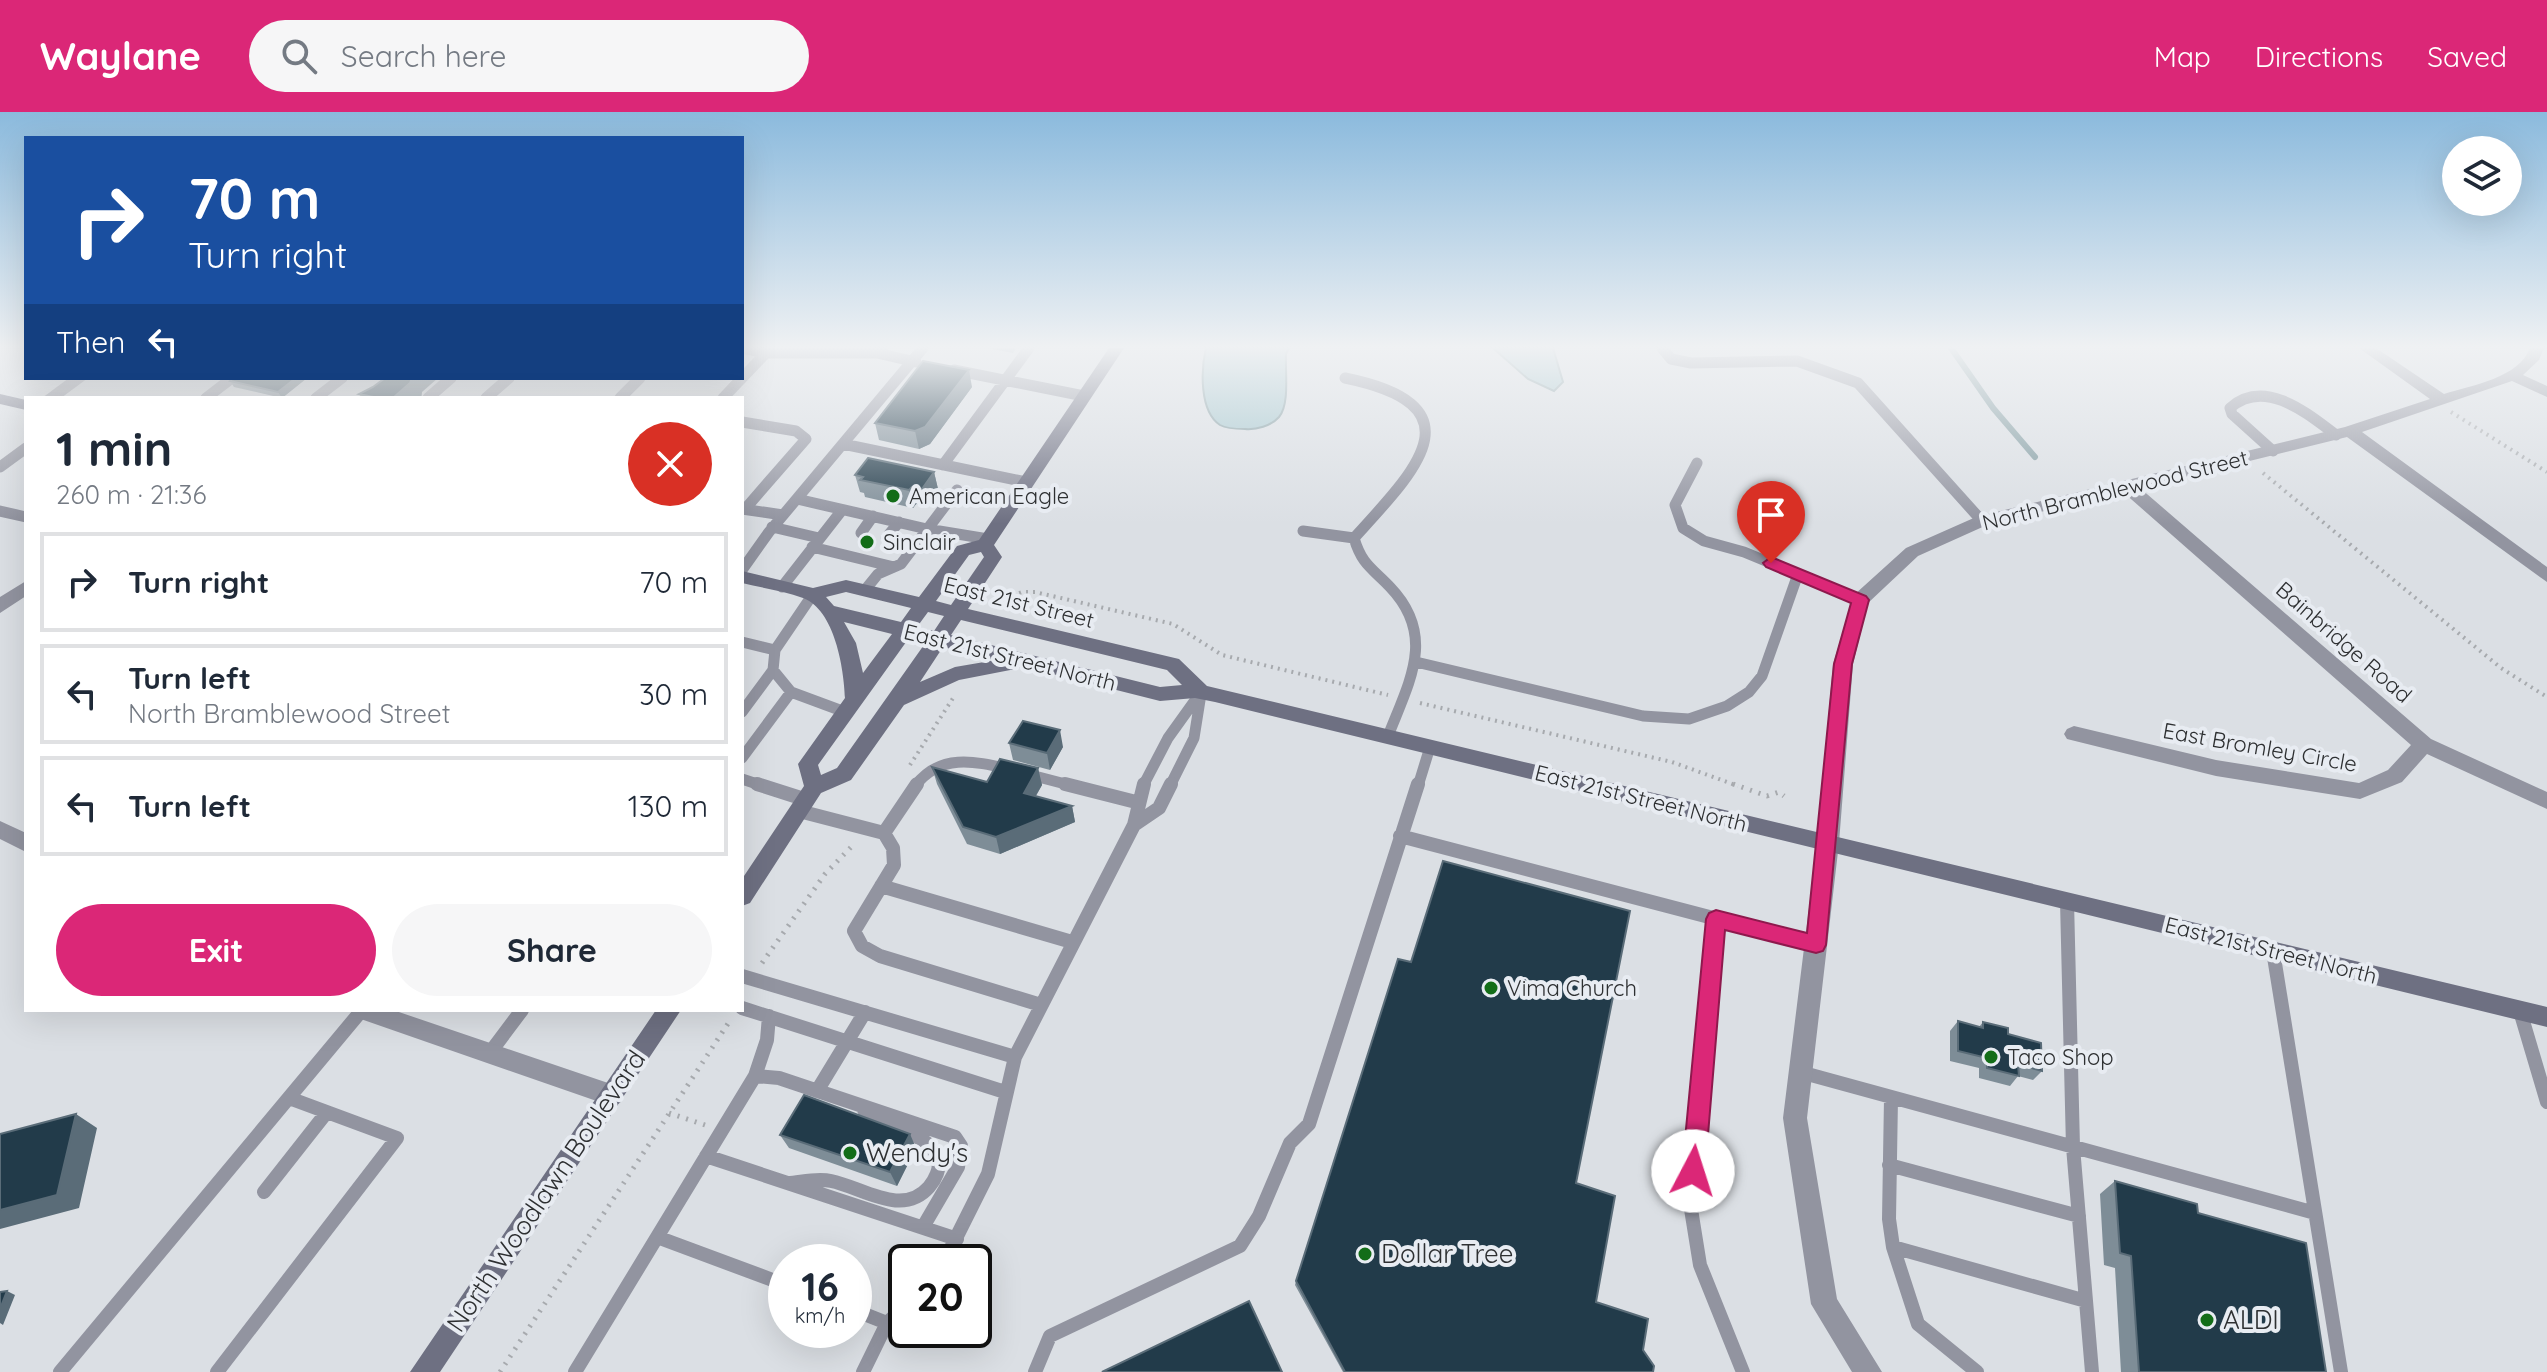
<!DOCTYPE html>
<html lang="en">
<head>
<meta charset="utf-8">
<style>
  :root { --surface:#fff; --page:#f6f6f7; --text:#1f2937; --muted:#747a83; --line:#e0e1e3; --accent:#db2777 }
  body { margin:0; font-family:Quicksand,sans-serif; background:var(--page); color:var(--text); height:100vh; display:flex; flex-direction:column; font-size:30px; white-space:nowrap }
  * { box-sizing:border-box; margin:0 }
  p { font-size:26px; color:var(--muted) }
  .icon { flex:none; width:44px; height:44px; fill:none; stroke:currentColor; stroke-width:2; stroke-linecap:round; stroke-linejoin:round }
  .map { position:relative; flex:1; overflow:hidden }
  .side { position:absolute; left:24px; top:284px; width:720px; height:616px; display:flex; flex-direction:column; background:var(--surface); border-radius:0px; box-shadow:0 8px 32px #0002 }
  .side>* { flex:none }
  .banner { position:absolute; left:24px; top:24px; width:720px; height:244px; border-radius:0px; box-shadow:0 8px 32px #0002; background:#1a4fa0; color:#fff; overflow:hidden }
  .tools { position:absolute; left:2442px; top:24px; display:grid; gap:16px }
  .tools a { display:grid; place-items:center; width:80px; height:80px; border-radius:50%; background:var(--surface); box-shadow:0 8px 32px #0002; font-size:40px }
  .speed { position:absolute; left:768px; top:1132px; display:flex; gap:16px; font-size:40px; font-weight:700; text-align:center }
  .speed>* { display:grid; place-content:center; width:104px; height:104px; border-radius:50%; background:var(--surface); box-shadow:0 8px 32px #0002; line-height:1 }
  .speed small { font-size:20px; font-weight:400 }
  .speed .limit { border:4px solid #111; border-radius:12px; background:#fff; color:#111 }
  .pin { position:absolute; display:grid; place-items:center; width:68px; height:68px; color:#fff; margin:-82px -34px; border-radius:50% 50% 50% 0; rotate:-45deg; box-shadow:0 0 8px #0007 }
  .pin .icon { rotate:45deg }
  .me { position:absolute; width:88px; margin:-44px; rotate:5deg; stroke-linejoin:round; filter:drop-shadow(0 0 6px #0008) }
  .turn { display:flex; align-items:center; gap:28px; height:168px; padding:0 32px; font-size:36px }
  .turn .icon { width:104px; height:104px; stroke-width:2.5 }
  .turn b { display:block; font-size:56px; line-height:68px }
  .then { display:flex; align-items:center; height:76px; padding:0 32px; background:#0003; gap:16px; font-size:30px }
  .round { display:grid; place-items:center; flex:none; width:84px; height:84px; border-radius:42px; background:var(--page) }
  .overview { display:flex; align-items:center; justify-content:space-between; height:136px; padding:0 32px }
  h1 { font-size:48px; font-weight:700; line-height:60px }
  .cta { display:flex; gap:16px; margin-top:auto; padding:16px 32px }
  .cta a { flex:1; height:92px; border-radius:48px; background:var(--accent); color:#fff; font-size:32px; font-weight:700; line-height:92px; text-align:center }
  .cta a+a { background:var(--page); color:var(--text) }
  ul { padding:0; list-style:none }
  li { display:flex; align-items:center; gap:24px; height:100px; margin:0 16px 12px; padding:0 16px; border:4px solid var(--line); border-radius:0px }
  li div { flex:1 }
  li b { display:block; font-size:30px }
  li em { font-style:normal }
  header { display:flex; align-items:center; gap:48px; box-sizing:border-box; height:112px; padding:0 40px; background:var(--accent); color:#fff }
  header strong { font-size:38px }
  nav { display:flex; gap:44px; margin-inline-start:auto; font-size:28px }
  .search { width:560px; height:72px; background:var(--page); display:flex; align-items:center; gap:20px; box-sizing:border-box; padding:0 28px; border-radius:44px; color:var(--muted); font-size:30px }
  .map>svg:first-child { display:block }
</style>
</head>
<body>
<header>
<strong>Waylane</strong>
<div class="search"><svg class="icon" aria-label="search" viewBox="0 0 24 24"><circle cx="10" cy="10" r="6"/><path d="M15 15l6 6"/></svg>Search here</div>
<nav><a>Map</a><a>Directions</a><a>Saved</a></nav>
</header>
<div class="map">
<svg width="2547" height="1260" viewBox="0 0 2547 1260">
  <rect width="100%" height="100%" fill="#dbdfe4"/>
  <path fill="#9fc4cc" stroke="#7d989e" stroke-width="2" d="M1206 236H1289L1286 242C1285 259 1290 292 1279 305 1271 314 1256 318 1245 317 1237 317 1227 317 1220 313 1199 299 1201 257 1206 236Z
    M1493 236H1553L1563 270 1554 279 1528 267Z"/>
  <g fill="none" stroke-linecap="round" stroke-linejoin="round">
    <path stroke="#7d989e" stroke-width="6" d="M1951 236 1993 296 2035 345"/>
    <path stroke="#a7aaae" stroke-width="4" stroke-dasharray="2 5" stroke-linecap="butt" d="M2451 300 2547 360
      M2263 361 2501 556 2547 585
      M993 491 1022 480H1035L1173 512 1222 543 1388 583
      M1420 591 1672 650 1738 674
      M910 653 955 583"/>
    <path stroke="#a7aaae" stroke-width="5" stroke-dasharray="2 7" stroke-linecap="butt" d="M1733 672 1767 684 1779 680 1784 684
      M762 851 825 762 854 732
      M669 1001 705 1013
      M500 1260 731 907"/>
    <path stroke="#9294a0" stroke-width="11" d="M742 236 766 241
      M882 236 877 241 916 250
      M1662 236 1671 247 1691 251 1797 249 1858 271 1982 409
      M954 258 1084 284
      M1345 266C1482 294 1415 359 1354 426 1362 453 1372 456 1390 475 1437 524 1409 570 1388 624
      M206 286 232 266
      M316 286 342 266
      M428 286 451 266
      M486 286 509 266
      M620 286 640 266
      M723 286 766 241H877
      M742 310 796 319 806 327 745 397
      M843 332 1026 370
      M2273 339 2232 302 2230 296C2265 265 2308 302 2336 323
      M1697 351 1675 393 1683 416 1704 429 1744 440 1860 488
      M943 353 1029 236
      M0 355 26 336
      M797 387 927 417 988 427
      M742 397 783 403
      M0 399 26 405
      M772 415 819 426
      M1303 419 1354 426
      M861 421 873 404
      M886 426 899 410
      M812 435 894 455
      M742 458 769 420 923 236
      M782 475 842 398
      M865 478 878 462 901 452 957 378
      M813 482 775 538 773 558 791 580 845 600
      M742 530 775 538
      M1416 550 1643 604 1689 607 1727 594 1749 580 1762 564 1798 462
      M742 600 773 558
      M742 646 791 580
      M1027 662 1073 674
      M742 667 763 674
      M915 674C940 641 974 649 1009 657
      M1143 674 1168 626 1201 580
      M1170 674 1194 626 1201 582
      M1418 674 1430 635"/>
    <path stroke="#9294a0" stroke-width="14" d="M757 672 807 688
      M1065 672 1136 690
      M799 699 884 721 893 736 894 753 854 819 862 834 880 844 1041 893
      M1134 713 1159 696 1171 672
      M884 721 917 672
      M1400 724 1816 833
      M881 774 1072 830
      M2067 789 2073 1035 2092 1260
      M1716 807 1690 1091 1700 1153 1743 1260
      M2273 839 2341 1260
      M742 864 1015 945
      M742 896 1005 980
      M2520 899 2547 990
      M489 942 522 898
      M1800 960 2315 1101
      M755 964 779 966 955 1025 961 1034 958 1055 923 1115
      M817 979 865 900
      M1891 986 1889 1107 1893 1135 1918 1212 1977 1260
      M706 1044 957 1127
      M1889 1053 2079 1104
      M788 1071C802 1070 817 1066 831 1069 862 1075 902 1106 929 1075 935 1068 941 1056 938 1047 931 1022 890 1015 870 1009L862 994
      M264 1080 327 1000
      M657 1125 786 1173
      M1893 1135 2086 1189
      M944 1150 988 1062 1015 945 1134 713 1144 672
      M854 1198 887 1211
      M60 1260 362 898
      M217 1260 397 1026 289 986
      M575 1260 755 964 767 928 769 904
      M863 1260 887 1211 906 1193
      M1035 1260 1050 1224 1240 1134 1259 1104 1290 1031 1309 1012 1418 672"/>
    <path fill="#9294a0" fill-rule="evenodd" d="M2359 236H2376L2444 282C2472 273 2519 266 2530 236H2544L2539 248 2523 263 2547 274V285L2512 269 2362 320 2547 455V470L2347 325 2140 376 2431 627 2547 680V697L2427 642 2402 670 2360 687 2216 664 2067 627 2064 622 2067 617 2074 614 2216 648 2359 671 2388 658 2411 633 2123 380 1987 413 1918 444 1868 491 1853 552 1839 731 1807 1006 1837 1187 1882 1260H1852L1811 1192 1783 1006 1817 731 1833 552 1854 483 1906 436 1976 405 2345 315 2430 287Z
      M69 266H88L61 286H42Z
      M26 469V484L0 501V485Z
      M0 709 26 721V740L0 727Z
      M351 898H393L611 972 620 975 623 983 620 991 611 994 355 905Z"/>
    <path fill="#6e7082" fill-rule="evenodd" d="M1109 236H1124L994 433 1002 445 968 497 1179 547 1207 574 2547 895V915L1215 590 1195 586 1160 589 1025 555 959 568 904 593 851 668 821 681 750 791 742 794V767L804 674 798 652 845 586C844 557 835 498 803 486 784 479 762 476 742 471V459L813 476 846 468 919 485 957 434 979 428ZM981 440 984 445 951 493 936 489 969 443ZM846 480 911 496 901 510 834 494 826 485ZM928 500 944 504 934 519 917 515ZM961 508 1167 558 1182 573 1160 575 951 523ZM844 510 892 522 863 561 856 531ZM909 526 926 530 837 656 821 663 818 653ZM943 535 996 548 955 555 920 570Z
      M0 282 26 288V298L0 292Z
      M656 898H681L440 1260H410Z"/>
  </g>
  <path fill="#7e8d97" d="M987 236H1016L1013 241Z
    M307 266 282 286 234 275 230 269Z
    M373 275 422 280 421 286H362L359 282Z
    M972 275 930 332 919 337 879 328 875 311Z
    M934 360 938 377 926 394 916 392 913 396 865 385 864 381 860 380 855 363Z
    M1009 631 1063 635 1050 658 1013 648Z
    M932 655 987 670 1038 656 1042 673 1036 684 1072 694 1075 710 1000 742 967 732 937 672Z
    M1958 909 1979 915 1983 910 2008 922 2042 959 2033 968 2018 964 2010 974 1979 966V956L1950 949V919Z
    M780 1023 916 1036 897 1074 789 1036Z
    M2115 1069 2198 1101 2326 1260H2121L2115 1156 2104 1153 2100 1082Z
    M1576 1071 1596 1190 1643 1238 1653 1260H1343L1295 1173 1296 1169Z"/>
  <path fill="#5a6c78" d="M969 258 972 275 930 332 919 337 915 319Z
    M296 266H307L282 286 278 280Z
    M412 266H438L422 280 421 286H393Z
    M934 360 938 377 926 394 922 377Z
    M912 375 916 392 913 396 909 378Z
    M1060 618 1063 635 1050 658 1047 641Z
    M1038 656 1042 673 1028 697 1024 681Z
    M1072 694 1075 710 1000 742 996 725Z
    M76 1002 97 1016 79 1096 0 1117V1098Z
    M910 1022 916 1036 897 1074 890 1060Z
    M7 1179 15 1183 3 1213 0 1211V1197Z"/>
  <path fill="#223b4a" stroke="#5a6c78" stroke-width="2" d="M923 249 969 258 925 315 915 319 875 311Z
    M233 266H296L278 280 230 269Z
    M385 266H412L410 271 393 286H378L359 282 373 275Z
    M868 346 934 360 922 377 912 375 909 378 860 368 863 365 855 363Z
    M1023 609 1060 618 1047 641 1009 631Z
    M1000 647 1038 656 1024 681 1072 694 996 725 963 715 932 655 987 670Z
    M1443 749 1630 799 1576 1071 1615 1084 1596 1190 1648 1207 1643 1238 1654 1254 1653 1260H1345L1296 1169 1398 847 1411 850Z
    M1958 909 1983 916V910L2008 916V922L2041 931 2042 959 2018 952 2019 964 1987 956V946L1958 939Z
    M804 983 910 1022 890 1060 780 1023Z
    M76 1002 57 1083 0 1098V1022Z
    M2115 1069 2197 1092 2198 1101 2306 1131 2326 1260H2139L2131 1144 2120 1141Z
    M7 1179 0 1197V1180Z
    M1249 1189 1282 1260H1102Z"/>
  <linearGradient id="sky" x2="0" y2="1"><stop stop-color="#8bbadd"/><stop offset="0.57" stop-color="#eff1f3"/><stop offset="1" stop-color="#eff1f3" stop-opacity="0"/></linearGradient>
  <rect width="2547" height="412" fill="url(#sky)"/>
  <path fill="#db2777" stroke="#8e194d" stroke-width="2" d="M1771 445 1866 484 1869 488 1852 552 1826 833 1823 839 1816 841 1725 818 1705 1059 1701 1067 1693 1070 1685 1067 1682 1059 1706 807 1709 801 1716 798 1807 821 1834 552 1851 491 1766 455 1763 451Z"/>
  <g fill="#136d18" stroke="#e8ecf2" stroke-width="3">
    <circle cx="893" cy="384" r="8"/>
    <circle cx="867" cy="430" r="8"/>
    <circle cx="1491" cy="876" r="8"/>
    <circle cx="1991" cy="945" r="8"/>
    <circle cx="850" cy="1041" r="8"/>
    <circle cx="1365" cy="1142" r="8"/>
    <circle cx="2207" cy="1208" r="8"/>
  </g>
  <g text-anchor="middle" stroke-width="8" stroke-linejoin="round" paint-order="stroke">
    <g font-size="22" fill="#2e3032" stroke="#e8ecf2">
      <text transform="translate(2115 378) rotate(-14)" y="8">North Bramblewood Street</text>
      <text transform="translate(1019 490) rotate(14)" y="8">East 21st Street</text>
      <text transform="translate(2344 530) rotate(41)" y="8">Bainbridge Road</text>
      <text transform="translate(1010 545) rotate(14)" y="8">East 21st Street North</text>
      <text transform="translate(2260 635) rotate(10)" y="8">East Bromley Circle</text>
      <text transform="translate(1641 686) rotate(14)" y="8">East 21st Street North</text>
      <text transform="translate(2271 838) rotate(14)" y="8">East 21st Street North</text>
    </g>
    <g font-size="22" fill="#2e3032" stroke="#e8ecf2" text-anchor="start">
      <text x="909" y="392">American Eagle</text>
      <text x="883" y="438">Sinclair</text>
      <text x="1507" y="884">Vima Church</text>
      <text x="2007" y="953">Taco Shop</text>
    </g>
    <g font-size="26" fill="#2e3032" stroke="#e8ecf2" text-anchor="start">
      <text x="866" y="1050">Wendy's</text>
      <text x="1381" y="1151">Dollar Tree</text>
      <text x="2223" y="1217">ALDI</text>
    </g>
    <g font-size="26" fill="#2e3032" stroke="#e8ecf2">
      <text transform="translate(546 1079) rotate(-56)" y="9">North Woodlawn Boulevard</text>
    </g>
  </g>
</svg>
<div class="tools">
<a><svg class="icon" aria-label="layers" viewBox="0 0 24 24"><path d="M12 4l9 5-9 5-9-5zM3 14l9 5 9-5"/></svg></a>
</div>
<div class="speed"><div>16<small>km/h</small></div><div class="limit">20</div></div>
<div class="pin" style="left:1771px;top:451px;background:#d93025"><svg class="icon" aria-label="arrive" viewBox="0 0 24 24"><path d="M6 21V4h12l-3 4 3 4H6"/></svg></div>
<svg class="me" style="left:1693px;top:1059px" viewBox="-20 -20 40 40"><circle r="19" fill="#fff"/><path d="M0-13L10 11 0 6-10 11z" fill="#db2777"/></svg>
<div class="banner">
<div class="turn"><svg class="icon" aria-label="right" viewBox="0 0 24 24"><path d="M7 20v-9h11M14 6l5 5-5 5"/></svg><div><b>70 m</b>Turn right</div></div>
<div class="then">Then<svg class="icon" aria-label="left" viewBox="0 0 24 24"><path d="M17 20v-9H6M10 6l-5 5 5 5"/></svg></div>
</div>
<section class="side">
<div class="overview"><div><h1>1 min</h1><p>260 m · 21:36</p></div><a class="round" style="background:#d93025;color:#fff"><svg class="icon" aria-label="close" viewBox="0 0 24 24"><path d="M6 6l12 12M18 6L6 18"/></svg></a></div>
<ul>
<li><svg class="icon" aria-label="right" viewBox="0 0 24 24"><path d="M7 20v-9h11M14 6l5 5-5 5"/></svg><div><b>Turn right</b></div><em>70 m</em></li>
<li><svg class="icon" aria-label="left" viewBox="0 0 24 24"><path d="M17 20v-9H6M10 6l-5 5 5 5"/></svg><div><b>Turn left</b><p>North Bramblewood Street</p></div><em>30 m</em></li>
<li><svg class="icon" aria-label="left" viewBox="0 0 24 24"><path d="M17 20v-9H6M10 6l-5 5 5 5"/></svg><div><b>Turn left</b></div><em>130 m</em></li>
</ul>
<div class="cta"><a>Exit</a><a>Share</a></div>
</section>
</div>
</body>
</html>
